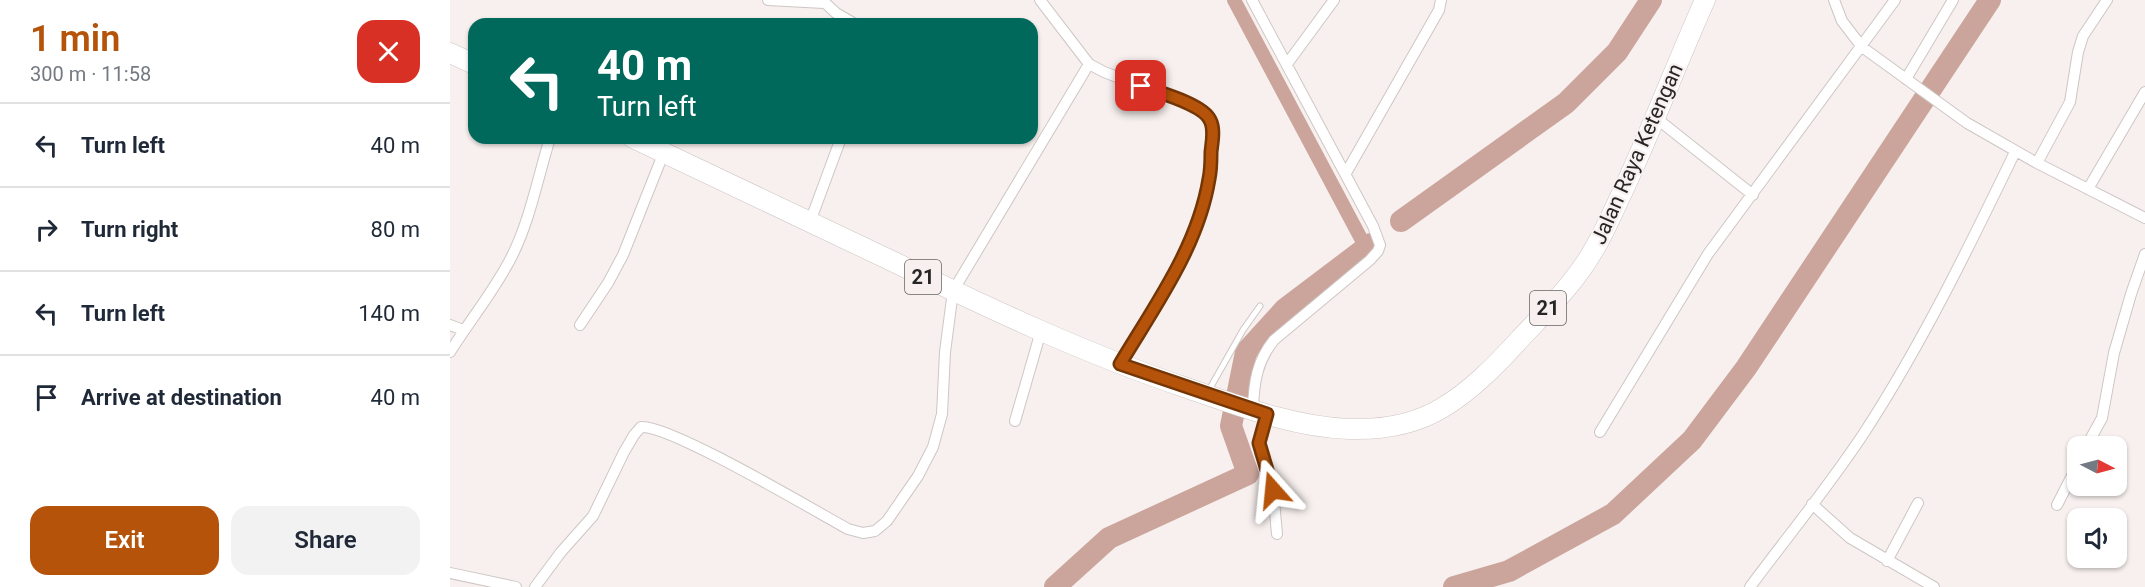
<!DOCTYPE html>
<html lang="en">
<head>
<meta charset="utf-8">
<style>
  :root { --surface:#fff; --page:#f2f2f3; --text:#1f2937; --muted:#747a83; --line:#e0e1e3; --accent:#b45309 }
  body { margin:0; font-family:Roboto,sans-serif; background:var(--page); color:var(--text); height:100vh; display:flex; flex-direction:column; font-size:22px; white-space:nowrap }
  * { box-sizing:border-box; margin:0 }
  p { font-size:20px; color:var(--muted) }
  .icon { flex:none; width:33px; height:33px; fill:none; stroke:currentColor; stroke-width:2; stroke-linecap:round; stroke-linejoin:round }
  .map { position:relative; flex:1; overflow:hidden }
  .side { display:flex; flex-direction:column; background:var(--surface); width:450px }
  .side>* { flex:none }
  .banner { position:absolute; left:18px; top:18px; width:570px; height:126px; border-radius:18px; box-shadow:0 2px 4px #0004; background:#00695c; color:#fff; overflow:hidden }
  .needle { width:39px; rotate:96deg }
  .buttons { position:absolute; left:1617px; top:436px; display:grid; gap:12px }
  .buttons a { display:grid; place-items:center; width:60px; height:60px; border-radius:12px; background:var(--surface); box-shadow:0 2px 4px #0004; font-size:30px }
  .pin { position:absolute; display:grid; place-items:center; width:51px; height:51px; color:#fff; margin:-26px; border-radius:12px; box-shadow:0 3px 9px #0006 }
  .me { position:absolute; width:66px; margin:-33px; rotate:342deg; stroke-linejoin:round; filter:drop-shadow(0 0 4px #0008) }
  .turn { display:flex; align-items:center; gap:21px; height:126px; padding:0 30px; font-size:27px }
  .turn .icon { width:78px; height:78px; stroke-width:2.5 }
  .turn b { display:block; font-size:42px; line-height:51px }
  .round { display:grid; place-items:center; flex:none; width:63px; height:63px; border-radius:18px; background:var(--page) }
  .head { display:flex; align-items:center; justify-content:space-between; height:102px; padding:0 30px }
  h1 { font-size:36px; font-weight:600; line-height:45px; color:var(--accent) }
  .button { display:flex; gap:12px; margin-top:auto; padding:12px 30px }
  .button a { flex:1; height:69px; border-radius:18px; background:var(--accent); color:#fff; font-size:24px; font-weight:600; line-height:69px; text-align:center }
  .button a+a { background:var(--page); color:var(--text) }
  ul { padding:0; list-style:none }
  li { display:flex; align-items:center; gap:18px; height:84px; padding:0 30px; border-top:2px solid var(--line) }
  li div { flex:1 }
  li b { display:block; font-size:22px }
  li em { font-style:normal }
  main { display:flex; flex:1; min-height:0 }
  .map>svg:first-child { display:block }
</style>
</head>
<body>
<main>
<section class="side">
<div class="head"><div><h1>1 min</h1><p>300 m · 11:58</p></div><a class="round" style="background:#d93025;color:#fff"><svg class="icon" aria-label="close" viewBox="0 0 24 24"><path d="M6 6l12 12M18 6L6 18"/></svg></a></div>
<ul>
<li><svg class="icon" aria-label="left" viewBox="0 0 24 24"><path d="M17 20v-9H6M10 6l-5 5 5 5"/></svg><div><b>Turn left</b></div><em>40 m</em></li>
<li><svg class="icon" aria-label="right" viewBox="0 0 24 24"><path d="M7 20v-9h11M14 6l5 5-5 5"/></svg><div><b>Turn right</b></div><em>80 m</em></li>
<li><svg class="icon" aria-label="left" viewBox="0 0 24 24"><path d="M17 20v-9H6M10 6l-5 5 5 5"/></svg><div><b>Turn left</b></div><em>140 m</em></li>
<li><svg class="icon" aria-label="arrive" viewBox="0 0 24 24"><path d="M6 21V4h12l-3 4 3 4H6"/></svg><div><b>Arrive at destination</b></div><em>40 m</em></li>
</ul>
<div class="button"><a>Exit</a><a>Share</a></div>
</section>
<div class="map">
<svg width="1695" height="587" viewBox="0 0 1695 587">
  <rect width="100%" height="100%" fill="#f7f0ee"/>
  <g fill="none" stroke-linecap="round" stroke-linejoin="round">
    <path stroke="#cba59b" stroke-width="14" d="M784 0 916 248"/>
    <path stroke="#cba59b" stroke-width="22" d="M951 221 1116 103 1167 52 1201 0
      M605 587 659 538 798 474 781 426 796 352 835 309 921 244
      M1004 587 1059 571 1163 514 1242 440 1296 368 1540 0"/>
    <defs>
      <path id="lane" d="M759 390 793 330 810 306"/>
      <path id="street" d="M318 0 374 3
        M372 0 386 13 405 24
        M590 0 639 64 654 72 745 107C766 121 763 132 761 155 755 236 709 297 670 365
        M802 0 923 226 930 245 928 251 920 260 824 340C807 361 804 382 803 408
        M1384 0 1392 21 1412 47 1517 123 1587 163 1695 218
        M837 64 884 0
        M1456 79 1503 0
        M1206 118 1303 195
        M1587 163 1620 102 1628 52 1633 36 1657 0
        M896 173 989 10 991 0
        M1638 189 1695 92
        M360 222 391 138
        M0 325 13 330
        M130 325 158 283 173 255 214 152
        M0 352C20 320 45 290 62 256 80 220 88 177 100 138
        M817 414 809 443 810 453 823 490 827 534
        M565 421 591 331
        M1150 432 1258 254 1445 0
        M1636 447 1652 418 1664 353 1681 294 1695 254
        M1362 504 1400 538 1484 587
        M1607 505 1628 464
        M1437 561 1468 503
        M0 573 66 587
        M85 587 111 552 143 516 174 452 184 435 191 427C219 424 365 511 398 529L413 533 425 531 437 521 468 476 483 447 492 414 495 352 503 291 639 64
        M1300 587C1338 536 1379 486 1414 433 1472 344 1519 247 1565 152"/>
      <path id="highway" d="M0 53 24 64
        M183 138C270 179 357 221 444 262 538 308 634 353 734 387 787 405 843 427 899 429 932 430 964 425 992 408 1021 391 1046 365 1069 340 1095 312 1124 284 1143 251 1154 233 1162 214 1171 195 1201 131 1226 65 1255 0"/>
    </defs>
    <use href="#lane" stroke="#cdc6c4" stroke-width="7"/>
    <use href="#street" stroke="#cdc6c4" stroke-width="12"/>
    <use href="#highway" stroke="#cdc6c4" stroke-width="21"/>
    <use href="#lane" stroke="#fff" stroke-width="5"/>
    <use href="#street" stroke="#fff" stroke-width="10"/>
    <use href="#highway" stroke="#fff" stroke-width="20"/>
  </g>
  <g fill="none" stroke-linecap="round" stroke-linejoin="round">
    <defs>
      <path id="route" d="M691 86C707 92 753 104 760 120 765 129 762 142 761 152 761 161 761 170 759 179 748 247 704 307 670 364L817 414 809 443 823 490"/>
    </defs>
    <use href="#route" stroke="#753606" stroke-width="15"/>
    <use href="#route" stroke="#b45309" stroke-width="10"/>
  </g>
  <g text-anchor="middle" stroke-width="4.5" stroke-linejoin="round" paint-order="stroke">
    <g fill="#f7f0ee" stroke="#666361" stroke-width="1.5">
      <rect x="455" y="260" width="36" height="34" rx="4.5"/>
      <rect x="1080" y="291" width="36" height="34" rx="4.5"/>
    </g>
    <g font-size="20" font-weight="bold" fill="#282625">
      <text x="473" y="284">21</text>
      <text x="1098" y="315">21</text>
    </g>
    <g font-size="21" fill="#282625" stroke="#f7f0ee">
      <text transform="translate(1187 154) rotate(-66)" y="7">Jalan Raya Ketengan</text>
    </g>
  </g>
</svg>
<div class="buttons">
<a><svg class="needle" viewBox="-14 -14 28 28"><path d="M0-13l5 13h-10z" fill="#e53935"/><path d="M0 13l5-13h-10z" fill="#747a83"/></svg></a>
<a><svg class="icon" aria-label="sound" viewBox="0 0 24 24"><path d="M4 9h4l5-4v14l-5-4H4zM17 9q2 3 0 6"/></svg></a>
</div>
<div class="pin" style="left:691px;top:86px;background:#d93025"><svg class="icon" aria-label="arrive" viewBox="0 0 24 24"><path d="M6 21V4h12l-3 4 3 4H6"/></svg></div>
<svg class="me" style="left:823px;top:490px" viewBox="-20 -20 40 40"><path d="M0-17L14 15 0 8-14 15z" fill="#b45309" stroke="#fff" stroke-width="4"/></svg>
<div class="banner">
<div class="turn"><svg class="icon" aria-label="left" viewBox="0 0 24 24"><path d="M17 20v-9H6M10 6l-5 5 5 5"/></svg><div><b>40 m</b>Turn left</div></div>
</div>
</div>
</main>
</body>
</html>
